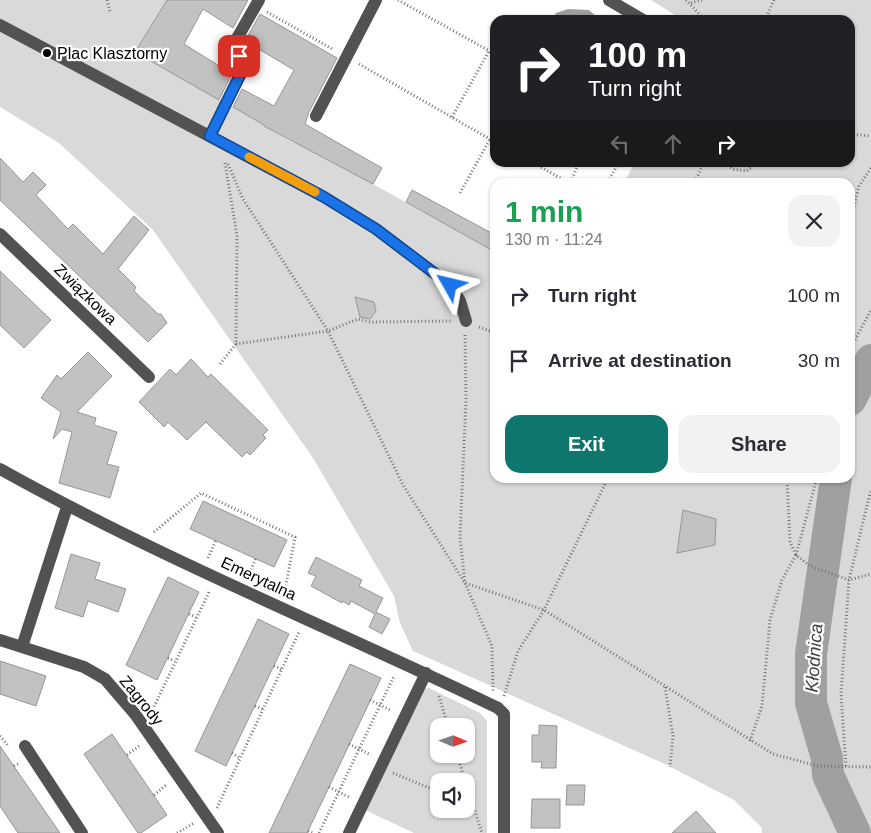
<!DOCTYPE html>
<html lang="en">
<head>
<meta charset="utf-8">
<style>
  :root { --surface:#fff; --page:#f2f2f3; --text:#2b2b33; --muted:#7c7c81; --accent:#0f766e }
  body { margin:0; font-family:Helvetica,sans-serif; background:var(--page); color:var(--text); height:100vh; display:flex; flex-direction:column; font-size:19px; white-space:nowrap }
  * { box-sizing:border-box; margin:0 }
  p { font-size:16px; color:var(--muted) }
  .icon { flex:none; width:28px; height:28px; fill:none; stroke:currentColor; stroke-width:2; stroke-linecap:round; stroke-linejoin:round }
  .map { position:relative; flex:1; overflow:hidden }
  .details { position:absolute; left:490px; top:178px; width:365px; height:305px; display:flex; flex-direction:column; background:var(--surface); border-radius:15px; box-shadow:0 1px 4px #0004 }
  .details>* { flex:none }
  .top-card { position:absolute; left:490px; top:15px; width:365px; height:152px; border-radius:15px; box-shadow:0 1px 4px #0004; background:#202124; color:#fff; overflow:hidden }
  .needle { width:32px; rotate:92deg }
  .controls { position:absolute; left:430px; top:718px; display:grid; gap:10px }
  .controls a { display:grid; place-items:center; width:45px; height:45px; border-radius:10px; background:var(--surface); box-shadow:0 1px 4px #0004; font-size:25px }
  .pin { position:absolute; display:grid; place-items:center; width:42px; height:42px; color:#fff; margin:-21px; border-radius:10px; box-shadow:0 2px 8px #0006 }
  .me { position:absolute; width:55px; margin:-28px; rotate:307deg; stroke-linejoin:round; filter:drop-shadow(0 0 4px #0008) }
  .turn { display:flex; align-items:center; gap:18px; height:105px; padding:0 15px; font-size:22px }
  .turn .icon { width:65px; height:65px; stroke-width:2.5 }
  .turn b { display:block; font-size:35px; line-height:42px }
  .lanes { display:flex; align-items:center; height:48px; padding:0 15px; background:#0003; justify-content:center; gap:25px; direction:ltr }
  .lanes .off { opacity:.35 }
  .round { display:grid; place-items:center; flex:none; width:52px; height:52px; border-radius:15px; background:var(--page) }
  .head { display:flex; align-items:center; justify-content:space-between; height:85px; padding:0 15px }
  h1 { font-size:30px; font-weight:600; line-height:38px; color:#1e9e55 }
  .cta { display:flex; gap:10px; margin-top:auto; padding:10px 15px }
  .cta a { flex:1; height:58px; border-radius:15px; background:var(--accent); color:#fff; font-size:20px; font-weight:600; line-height:58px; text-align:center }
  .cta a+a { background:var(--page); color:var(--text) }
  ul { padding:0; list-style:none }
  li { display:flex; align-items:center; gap:15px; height:65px; padding:0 15px }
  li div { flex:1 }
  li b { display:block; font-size:19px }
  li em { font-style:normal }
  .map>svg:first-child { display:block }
</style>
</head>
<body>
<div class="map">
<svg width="871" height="833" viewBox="0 0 871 833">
  <rect width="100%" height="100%" fill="#fff"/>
  <path fill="#d9d9d9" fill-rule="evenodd" d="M0 0H167L135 51 264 125V126L294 143 296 141 495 252V478H850V182H624L635 163 850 162V20H683L651 0H871V833H762V828L734 800 667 765 413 651 400 623 394 596 313 458 153 230 59 143 0 107Z
    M429 688 480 713 487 721V833H414L365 810 423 689ZM439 726H466V754H439ZM439 781H466V809H439Z"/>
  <path fill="#a0a0a0" d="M568 9 589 10 600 20H552L556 13Z"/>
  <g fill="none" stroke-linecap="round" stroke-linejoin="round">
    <path stroke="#a0a0a0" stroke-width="32" d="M850 400 871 360
      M836 478 811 654V703L827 758 828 775 855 833"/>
  </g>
  <path fill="#c2c2c2" stroke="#969696" d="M167 0H248L233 28 203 9 184 44 229 72 231 76 219 100 135 52Z
    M260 14 337 58 309 112 305 124 382 168 373 184 264 126V125L233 107 242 89 274 106 294 70 245 41Z
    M0 158 23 182 33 172 46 185 36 195 68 229 73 224 103 254 134 216 149 230 118 269 136 287 134 291 158 314H161L167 323 148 342 0 200Z
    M412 190 495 235V252L406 202Z
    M0 271 51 320 24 348 0 325Z
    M355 297 374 302 376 311 370 319 360 317Z
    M88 352 112 376 77 412 96 418 94 425 117 432 107 464 119 467 110 498 59 483 72 432 62 429 53 439 61 412 41 398 57 375 61 379Z
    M191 359 208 377 211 374 268 430 263 435 266 438 250 455 247 452 242 457 206 422 187 440 168 422 164 427 139 402 170 369 176 375Z
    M203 501 287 540 274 567 190 529Z
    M683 510 716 519 715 545 677 553Z
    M71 554 100 563 95 579 126 589 118 612 88 601 83 617 55 608Z
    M316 557 362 580 359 586 383 598 376 612 390 619 382 634 369 627 375 614 351 601 349 605 343 601 342 603 311 586 316 576 308 573Z
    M168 577 199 592 157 680 126 665Z
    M258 619 289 634 226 766 195 751Z
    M0 661 46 676 36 706 0 694Z
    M350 664 381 678 329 787 307 833H269Z
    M539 725 557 726 556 768H541L542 762H532V735H539Z
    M112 734 167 815 141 833H138L84 754Z
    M0 746 22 778 60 833H18L0 806Z
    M567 785H585L584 805H566Z
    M532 799H560V828H531Z
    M696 811 716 833H672Z"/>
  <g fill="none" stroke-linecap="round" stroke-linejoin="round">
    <path stroke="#747474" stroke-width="3" stroke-dasharray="1 2.5" stroke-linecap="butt" d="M107 0 110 12
      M398 0 495 54
      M686 0 705 20
      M691 3 702 0
      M267 12 334 50
      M765 20 774 0
      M359 64 495 142
      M452 117 489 51
      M850 134 871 136
      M532 162 567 182
      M726 162 732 169 747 171 757 162
      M228 164 243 199 328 331 403 485 465 583 544 610 773 754 818 766 871 767
      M571 182 579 162
      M608 182 619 162
      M695 182 704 162
      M460 193 490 139
      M850 224 859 186 871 168
      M479 327 495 333
      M465 335 466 399 460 537 465 583 492 646 493 691
      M236 344 328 331 358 319 370 322 452 321
      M850 349 871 310
      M220 364 236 344 237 236 225 163
      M787 478 790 542 796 555
      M154 532 201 493 295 537 284 595
      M796 555 817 478
      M208 558 216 540
      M248 576 256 558
      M189 614 196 617
      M168 658 175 661
      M274 666 282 669
      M665 687 673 736 670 767
      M439 696 448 726
      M504 696 518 651 544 610 608 478
      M370 700 392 711
      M255 706 263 709
      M151 713 210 590
      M0 736 9 747
      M750 741 762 706 770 620 782 580 796 555 810 566 849 580 871 574
      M349 744 371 755
      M232 753 240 758
      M457 754 465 781
      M127 755 139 746
      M14 766 20 763
      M846 766 841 694 849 580 871 489
      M393 773 439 792
      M466 784 482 833
      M329 787 351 798
      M154 795 166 785
      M466 804H473
      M217 808 299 632
      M308 831 313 833
      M177 833 194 823
      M319 833 394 676"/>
    <path stroke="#525252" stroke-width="12" d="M609 0 643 20
      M0 25 324 197 376 229 450 285 460 301 466 321
      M316 116 376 0
      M210 136 242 71 236 40 259 0
      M0 234 149 377
      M0 469C161 559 332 628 498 708L504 714V833
      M0 640 84 667 105 679 135 714 218 833
      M22 647 67 507
      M25 746 82 833
      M349 833 426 673"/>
  </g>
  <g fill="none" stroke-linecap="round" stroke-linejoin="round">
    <defs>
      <path id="route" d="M239 56 242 71 210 136 324 197 376 229 450 285"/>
    </defs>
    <use href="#route" stroke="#114b97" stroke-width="12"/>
    <use href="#route" stroke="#1a73e8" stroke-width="9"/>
    <path stroke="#f59e0b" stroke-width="9" d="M249 157 315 192"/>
  </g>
  <circle fill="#000" stroke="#fff" stroke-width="2" cx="47" cy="53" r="5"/>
  <g text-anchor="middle" stroke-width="4.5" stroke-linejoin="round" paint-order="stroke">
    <g font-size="16" fill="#000" stroke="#fff" text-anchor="start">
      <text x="57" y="59">Plac Klasztorny</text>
    </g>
    <g font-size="16" fill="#000" stroke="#fff">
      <text transform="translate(86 294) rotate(44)" y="6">Związkowa</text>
      <text transform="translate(259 578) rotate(25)" y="6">Emerytalna</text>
      <text transform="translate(142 700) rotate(51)" y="6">Zagrody</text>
    </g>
    <g font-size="18" font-style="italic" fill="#414141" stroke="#fff">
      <text transform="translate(814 658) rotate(-86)" y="6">Kłodnica</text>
    </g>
  </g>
</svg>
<div class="controls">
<a><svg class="needle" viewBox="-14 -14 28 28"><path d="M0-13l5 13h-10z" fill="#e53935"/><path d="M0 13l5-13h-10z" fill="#7c7c81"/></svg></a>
<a><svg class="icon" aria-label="sound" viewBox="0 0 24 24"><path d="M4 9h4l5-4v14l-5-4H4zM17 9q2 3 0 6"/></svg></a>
</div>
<div class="pin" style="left:239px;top:56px;background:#d93025"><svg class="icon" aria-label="arrive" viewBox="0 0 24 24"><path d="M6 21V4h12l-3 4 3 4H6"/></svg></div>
<svg class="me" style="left:450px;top:285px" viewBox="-20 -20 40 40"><path d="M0-17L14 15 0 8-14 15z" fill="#1a73e8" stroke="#fff" stroke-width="4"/></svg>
<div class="top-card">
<div class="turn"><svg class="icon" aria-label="right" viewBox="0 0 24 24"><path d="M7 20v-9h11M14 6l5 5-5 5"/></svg><div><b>100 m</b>Turn right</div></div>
<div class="lanes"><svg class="icon off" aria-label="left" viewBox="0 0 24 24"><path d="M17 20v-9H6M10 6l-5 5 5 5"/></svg><svg class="icon off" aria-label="ahead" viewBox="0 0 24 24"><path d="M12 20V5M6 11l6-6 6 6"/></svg><svg class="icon" aria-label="right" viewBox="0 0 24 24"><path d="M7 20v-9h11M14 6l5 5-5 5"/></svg></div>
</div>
<section class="details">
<div class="head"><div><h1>1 min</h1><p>130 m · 11:24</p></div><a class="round"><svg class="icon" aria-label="close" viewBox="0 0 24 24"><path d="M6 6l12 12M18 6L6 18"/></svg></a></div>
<ul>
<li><svg class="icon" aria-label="right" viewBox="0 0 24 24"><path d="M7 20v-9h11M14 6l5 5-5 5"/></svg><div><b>Turn right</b></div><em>100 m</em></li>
<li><svg class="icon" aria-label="arrive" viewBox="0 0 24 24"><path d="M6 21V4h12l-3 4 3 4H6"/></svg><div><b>Arrive at destination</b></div><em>30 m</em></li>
</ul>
<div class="cta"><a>Exit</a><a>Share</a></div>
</section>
</div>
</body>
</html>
